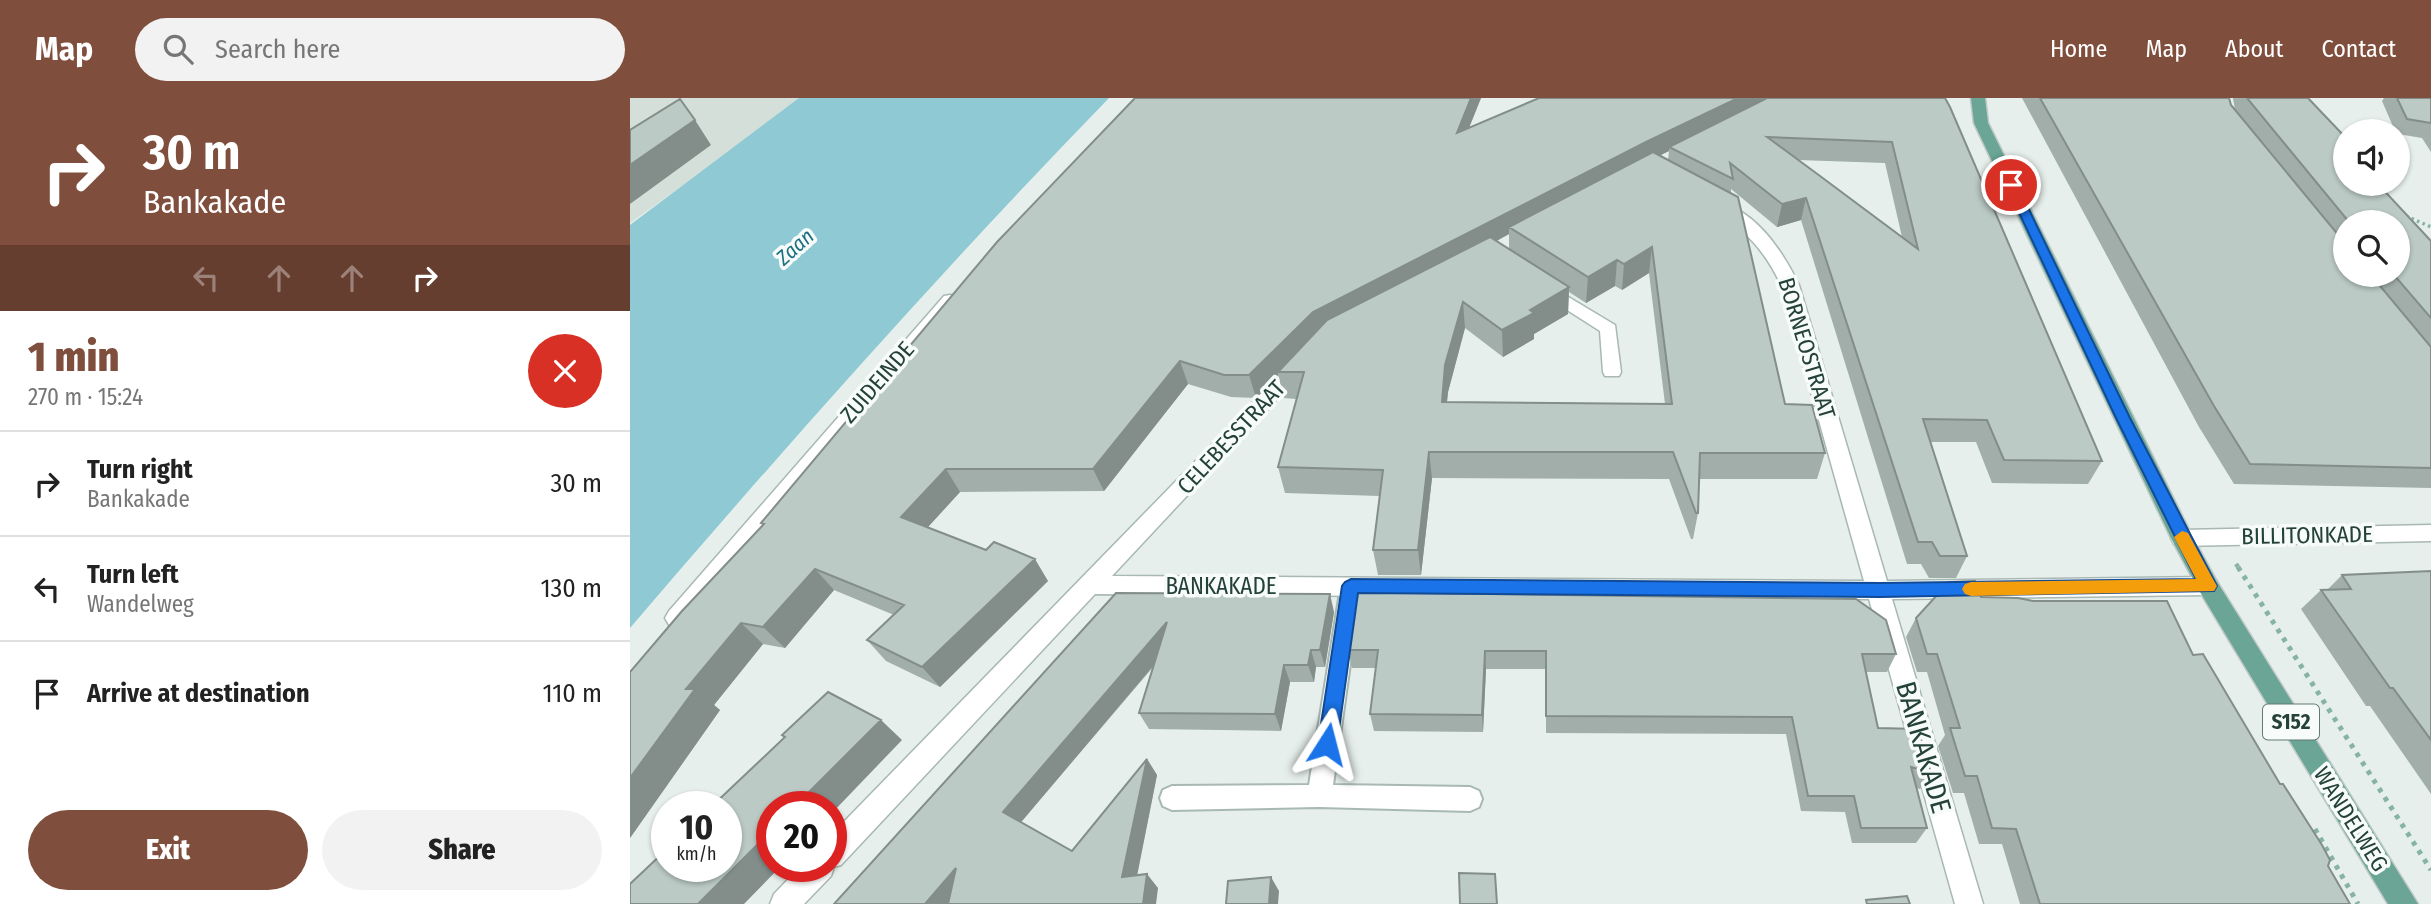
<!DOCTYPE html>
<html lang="en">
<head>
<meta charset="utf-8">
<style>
  :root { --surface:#fff; --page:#f2f2f2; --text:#222; --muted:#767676; --line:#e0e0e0; --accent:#804e3d }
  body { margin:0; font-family:"Fira Sans Condensed",sans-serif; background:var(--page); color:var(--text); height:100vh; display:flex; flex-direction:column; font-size:26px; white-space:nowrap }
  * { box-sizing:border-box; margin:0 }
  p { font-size:23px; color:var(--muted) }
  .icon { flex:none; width:38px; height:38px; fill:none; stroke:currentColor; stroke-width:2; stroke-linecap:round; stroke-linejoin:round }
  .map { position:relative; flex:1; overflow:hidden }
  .details { display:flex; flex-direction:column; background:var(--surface); width:630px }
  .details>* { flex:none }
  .top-card { background:#804e3d; color:#fff; overflow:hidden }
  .tools { position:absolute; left:1703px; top:21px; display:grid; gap:14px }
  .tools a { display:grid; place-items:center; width:77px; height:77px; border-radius:50%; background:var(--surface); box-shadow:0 2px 5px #0004; font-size:35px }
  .speed { position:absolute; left:21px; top:693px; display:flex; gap:14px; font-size:35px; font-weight:700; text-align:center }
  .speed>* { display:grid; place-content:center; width:91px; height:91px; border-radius:50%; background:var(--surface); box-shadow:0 2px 5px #0004; line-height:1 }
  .speed small { font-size:18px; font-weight:400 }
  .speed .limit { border:10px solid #d22; background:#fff; color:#111 }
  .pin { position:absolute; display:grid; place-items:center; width:60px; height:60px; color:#fff; margin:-30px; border:4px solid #fff; border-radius:50%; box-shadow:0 2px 7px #0007 }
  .me { position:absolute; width:77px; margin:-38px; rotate:9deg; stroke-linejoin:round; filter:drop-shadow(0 0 5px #0008) }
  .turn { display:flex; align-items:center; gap:24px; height:147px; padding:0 28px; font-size:32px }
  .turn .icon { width:91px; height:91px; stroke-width:2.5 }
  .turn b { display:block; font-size:49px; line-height:60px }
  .lanes { display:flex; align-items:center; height:66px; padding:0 28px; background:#0003; justify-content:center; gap:35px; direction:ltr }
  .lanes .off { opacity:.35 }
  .round { display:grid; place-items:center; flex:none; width:74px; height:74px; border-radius:37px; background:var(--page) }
  .head { display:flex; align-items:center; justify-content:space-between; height:119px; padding:0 28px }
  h1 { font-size:42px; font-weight:800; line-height:52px; color:var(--accent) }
  .primary-button { display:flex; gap:14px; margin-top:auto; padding:14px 28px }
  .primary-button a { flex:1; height:80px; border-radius:42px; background:var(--accent); color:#fff; font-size:28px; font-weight:800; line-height:80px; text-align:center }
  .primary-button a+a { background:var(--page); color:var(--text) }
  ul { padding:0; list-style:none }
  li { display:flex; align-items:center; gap:21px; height:105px; padding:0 28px; border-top:2px solid var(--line) }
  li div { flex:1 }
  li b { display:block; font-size:26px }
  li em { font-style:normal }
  header { display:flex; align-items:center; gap:42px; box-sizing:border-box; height:98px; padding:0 35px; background:var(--accent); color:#fff }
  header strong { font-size:33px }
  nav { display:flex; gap:38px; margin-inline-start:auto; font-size:24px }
  .search { width:490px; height:63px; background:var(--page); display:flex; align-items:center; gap:18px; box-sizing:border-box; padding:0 24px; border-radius:38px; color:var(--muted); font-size:26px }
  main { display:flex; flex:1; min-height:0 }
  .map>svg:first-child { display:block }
</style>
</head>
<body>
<header>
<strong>Map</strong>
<div class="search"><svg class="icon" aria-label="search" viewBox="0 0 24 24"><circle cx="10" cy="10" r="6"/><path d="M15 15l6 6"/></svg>Search here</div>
<nav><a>Home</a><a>Map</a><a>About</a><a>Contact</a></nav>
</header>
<main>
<section class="details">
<div class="top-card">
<div class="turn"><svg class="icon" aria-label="right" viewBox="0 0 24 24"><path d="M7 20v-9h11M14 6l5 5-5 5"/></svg><div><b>30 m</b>Bankakade</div></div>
<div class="lanes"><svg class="icon off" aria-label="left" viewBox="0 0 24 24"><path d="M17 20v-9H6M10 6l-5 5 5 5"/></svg><svg class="icon off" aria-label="ahead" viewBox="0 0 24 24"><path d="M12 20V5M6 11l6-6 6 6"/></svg><svg class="icon off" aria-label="ahead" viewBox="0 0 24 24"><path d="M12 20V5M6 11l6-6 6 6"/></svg><svg class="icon" aria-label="right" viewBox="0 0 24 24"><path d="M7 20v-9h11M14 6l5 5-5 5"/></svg></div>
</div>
<div class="head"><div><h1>1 min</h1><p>270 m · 15:24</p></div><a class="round" style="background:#d93025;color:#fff"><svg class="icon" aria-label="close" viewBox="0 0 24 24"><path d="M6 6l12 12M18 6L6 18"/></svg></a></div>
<ul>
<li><svg class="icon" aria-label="right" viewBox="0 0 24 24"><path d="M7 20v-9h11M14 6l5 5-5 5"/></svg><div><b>Turn right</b><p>Bankakade</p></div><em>30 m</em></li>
<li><svg class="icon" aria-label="left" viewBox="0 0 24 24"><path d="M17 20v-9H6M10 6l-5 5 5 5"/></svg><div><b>Turn left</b><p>Wandelweg</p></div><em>130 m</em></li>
<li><svg class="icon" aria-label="arrive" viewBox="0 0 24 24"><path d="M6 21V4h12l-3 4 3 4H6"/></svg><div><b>Arrive at destination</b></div><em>110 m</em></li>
</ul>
<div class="primary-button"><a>Exit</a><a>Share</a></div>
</section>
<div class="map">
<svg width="1801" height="806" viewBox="0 0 1801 806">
  <rect width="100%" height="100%" fill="#e6efeb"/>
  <path fill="#d4dfda" d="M0 0H175L0 125Z"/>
  <path fill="#8ec9d4" d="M169 0H479C313 171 155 349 0 530V127Z"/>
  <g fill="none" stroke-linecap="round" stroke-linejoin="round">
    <defs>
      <path id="lane" d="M721 480 728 482 731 488 703 687 840 689 849 693 852 701 849 709 840 713 689 709 542 712 533 708 530 700 533 692 542 688 679 687 711 488 714 482Z"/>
      <path id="street" d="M1089 104C1127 114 1153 154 1169 187L1257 483 1578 479 1586 482 1589 488 1586 494 1578 497 1262 501 1353 806H1325L1239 501 465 496 211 767 204 769 201 778 174 806H140L144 796 171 768H201V737L664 262H678L680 266 482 478 1234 483 1151 187C1135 153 1116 132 1083 112L1081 109Z
        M915 185 985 227 991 274 989 278H975L973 274 970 233 909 194 906 190 909 186Z
        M320 197 326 198 329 202 326 206 276 261 55 527 47 530 39 527 35 520 39 513 314 198Z
        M1801 427V443L1552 448 1544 446 1541 440 1544 434 1552 432Z"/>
      <path id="primary" d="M1341 0H1355L1358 25 1562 438 1586 482 1788 806H1758L1570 494 1541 440 1344 25Z"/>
    </defs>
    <use href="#lane" stroke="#a8b8b2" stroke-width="4"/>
    <use href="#street" stroke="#a8b8b2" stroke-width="3"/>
    <use href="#primary" stroke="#c2cac8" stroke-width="3"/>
    <path stroke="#86b3a5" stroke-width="3.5" stroke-dasharray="2.5 3.5" stroke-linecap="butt" d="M1776 118 1801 129"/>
    <path stroke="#86b3a5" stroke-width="4.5" stroke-dasharray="3.5 5" stroke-linecap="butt" d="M1606 466 1609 470"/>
    <path stroke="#86b3a5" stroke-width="5" stroke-dasharray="4.5 6" stroke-linecap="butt" d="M1608 469 1801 772
      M1685 731 1728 806"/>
    <use href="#lane" fill="#fff" fill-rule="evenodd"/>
    <use href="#street" fill="#fff" fill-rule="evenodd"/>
    <use href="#primary" fill="#6aa596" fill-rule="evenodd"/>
  </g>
  <path fill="#a1aea9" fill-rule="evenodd" d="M505 0H851L839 30 1315 0 1472 363 1458 386 1362 385 1346 344H1300L1337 458 1326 480H1299L1291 466H1277L1171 122 1147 129 1101 91V95L1155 306 1195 355 1187 381H1069L1068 415 1063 441H1061L1039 381 802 380 791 477H748L743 452 750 398 655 395 648 369 666 301 654 300 648 277 626 300 601 299 558 286 474 393 330 394 297 430 418 483 310 589 256 563 237 542 264 517 204 492 155 550 133 546 84 607 90 612 0 740 133 427 131 425ZM1039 53 1038 62 1029 58ZM1168 62 1255 65 1272 139ZM879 136V151L867 143ZM1019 175 1035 306 817 304 818 294 835 230 873 259 904 241V236L938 216 939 194 956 205 985 188 992 192Z
    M1392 0H1599L1601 7 1605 12 1603 0H1678L1715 86 1801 143V390L1604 386 1569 329ZM1715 124H1768V177H1715Z
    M1754 0H1801V54L1792 40 1768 36V33H1765L1752 3Z
    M1801 473V696L1740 608H1736L1671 511 1691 492H1697L1712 477Z
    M786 482 788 495 1266 556 1257 574H1236L1248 630 1301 675 1290 691 1286 690 1297 730 1286 745H1222L1215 714 1171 713 1156 636 916 635V571H856L853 634 744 633 740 616 746 570H722L718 552 739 495Z
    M486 495 704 514 695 569H686L684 584H660L651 633 519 631 509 615 524 568 391 724 442 753 517 661 527 677 507 777 528 790 204 806Z
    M1351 499 1563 557 1698 768 1720 806H1390L1372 746H1349L1334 695H1323L1308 648 1315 637 1297 574H1287L1276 539 1286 520Z"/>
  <path fill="#838d89" d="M841 0H851L828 57 827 35Z
    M1108 0H1148L1039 49V53L879 129V136L688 237 648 274V277L626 300 619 277 683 214 1016 44Z
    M65 22 81 47 0 106V67Z
    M1176 100 1171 122 1147 129 1152 106Z
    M1022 149 1019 175 992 192 994 166Z
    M987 162 985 188 956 205 958 179Z
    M939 189 938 216 904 236V241L873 259 872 232 900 212Z
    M833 204 835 230 818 294 814 331 812 304 815 267Z
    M550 263 558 286 474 393 463 371Z
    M799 354 802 380 791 477 788 452Z
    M316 371 330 394 287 441 271 419Z
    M405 461 418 483 310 589 292 569Z
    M185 471 204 492 155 550 133 529Z
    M700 496 704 514 695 569 690 552Z
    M537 524 545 542 387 729 373 714Z
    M111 525 133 546 84 607 90 612 0 740V680L56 591Z
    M681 552 686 569 684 584 678 567Z
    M855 553 856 571 853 634 852 617Z
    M654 567 660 584 651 633 645 616Z
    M251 622 272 642 201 716V709H164Z
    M517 661 527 677 504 793 492 779Z
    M142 732V768H151L114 806H68Z
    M326 770 324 806H295Z
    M517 776 528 790 526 806H513Z
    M641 779 649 793 648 806H639Z"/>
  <path fill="#bbcac4" stroke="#838d89" stroke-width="2" fill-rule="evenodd" d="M505 0H841L827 35 909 0H1108L1016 44 683 214 619 277H594L550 263 463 371H316L271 419 356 452 364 444 405 461 292 569 237 542 274 507 185 471 133 529 111 525 56 591H65L0 680V574L52 513 134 426 131 425 367 144Z
    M1137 0H1315L1320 9 1472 363 1374 362 1357 322 1293 321 1337 458H1310L1302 444H1288L1176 100 1152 106 1100 65 1103 81 1039 49ZM1137 39 1262 44 1288 151 1186 75Z
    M1410 0H1599L1601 7 1715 145V177H1741L1801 249V370L1620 366 1584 308Z
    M1617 0H1678L1715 39V86H1748L1801 143V220L1764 177H1768V124H1719Z
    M1767 0H1801V25L1777 21Z
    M50 1 65 22 0 67V32Z
    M1023 54 1108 99 1155 306 1182 307 1195 355H1070L1068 415H1066L1043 354H799L788 452H743L753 372 648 369 674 274H648L697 222 860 139 939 189 900 212 904 215 872 232 833 204 815 267 812 304 1042 306 1022 149 994 166 987 162 958 179 879 129Z
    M1801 473V642L1763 590H1760L1691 492 1721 491 1712 477Z
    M741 482H786L785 495 1226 501 1256 522 1266 556H1232L1248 630 1288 631 1301 675 1281 669 1297 730H1231L1224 698H1178L1162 619 916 618V553H855L852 617 740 616 748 552H718L726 495H739Z
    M1345 483 1351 499 1388 500 1403 503H1537L1563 557 1573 556 1650 686H1653L1692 747 1700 762 1698 768 1720 806H1410L1386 731 1362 730 1347 678H1335L1320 630H1330L1307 556H1297L1286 520 1319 484Z
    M486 495 700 496 690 552H681L678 567H654L645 616 509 615 537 524 373 714 442 753 517 661 492 779 517 776 513 806H318L326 770 295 806H204Z
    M198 594 251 622 164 709H142V732L68 806H0V786L37 751V768H96V709H81L155 639 152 637Z
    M829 775 865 776 867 806H830Z
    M641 779 639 806H596L598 783Z
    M1277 798 1280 806H1237L1236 802Z"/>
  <path fill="#1a73e8" stroke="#114b97" stroke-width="2" d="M1381 83 1387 87 1500 320 1587 488 1584 493 1250 499 728 495 707 646 704 652 697 655 690 652 688 646 712 488 715 484 721 481 1250 485 1566 481 1486 320 1376 87Z"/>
  <path fill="#f59e0b" d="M1552 433 1558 435 1584 483 1587 488 1584 493 1341 498 1335 496 1332 491 1335 486 1341 484 1566 481 1544 439Z"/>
  <g text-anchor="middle" stroke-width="7" stroke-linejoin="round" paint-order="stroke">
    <g font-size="21" font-style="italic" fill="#1c6f80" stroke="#f7fbf9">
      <text transform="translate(165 149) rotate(-42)" y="7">Zaan</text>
    </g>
    <rect fill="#f7fbf9" stroke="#637a73" stroke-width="2" x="1633" y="606.5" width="56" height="35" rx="5"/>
    <g font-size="21" font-weight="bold" fill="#24423a">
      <text x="1661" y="631">S152</text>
    </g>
    <g font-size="23" fill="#24423a" stroke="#f7fbf9">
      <text transform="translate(1177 250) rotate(73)" y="8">BORNEOSTRAAT</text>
      <text transform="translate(247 284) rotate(-49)" y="8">ZUIDEINDE</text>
      <text transform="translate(601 339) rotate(-47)" y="8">CELEBESSTRAAT</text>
      <text transform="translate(1677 437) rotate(-1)" y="8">BILLITONKADE</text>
      <text x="591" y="496">BANKAKADE</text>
      <text transform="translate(1721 721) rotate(58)" y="8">WANDELWEG</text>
    </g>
    <g font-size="28" fill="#24423a" stroke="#f7fbf9">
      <text transform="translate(1294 649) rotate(74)" y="10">BANKAKADE</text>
    </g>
  </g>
</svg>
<div class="tools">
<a><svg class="icon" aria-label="sound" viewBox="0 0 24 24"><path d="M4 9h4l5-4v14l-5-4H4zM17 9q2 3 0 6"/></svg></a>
<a><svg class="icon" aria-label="search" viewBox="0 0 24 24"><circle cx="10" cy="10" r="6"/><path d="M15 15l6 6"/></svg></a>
</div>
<div class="speed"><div>10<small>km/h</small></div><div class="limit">20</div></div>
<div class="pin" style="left:1381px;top:87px;background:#d93025"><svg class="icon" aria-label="arrive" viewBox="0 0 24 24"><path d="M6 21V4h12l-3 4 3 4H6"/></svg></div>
<svg class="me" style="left:697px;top:646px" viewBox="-20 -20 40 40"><path d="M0-17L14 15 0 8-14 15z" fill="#1a73e8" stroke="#fff" stroke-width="4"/></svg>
</div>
</main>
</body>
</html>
